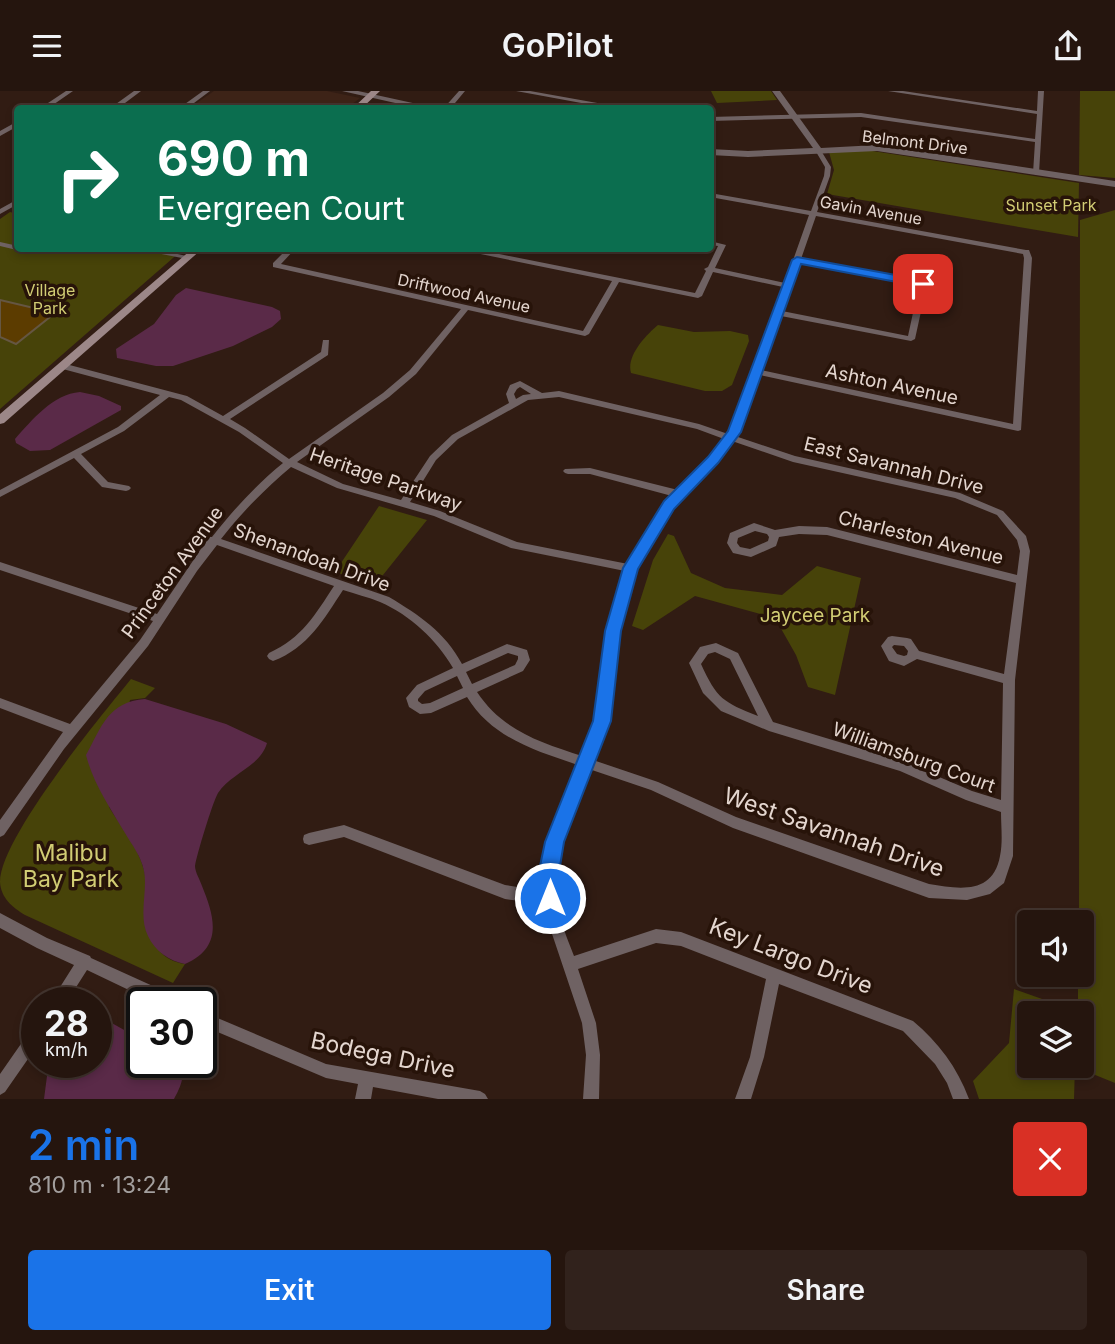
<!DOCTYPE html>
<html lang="en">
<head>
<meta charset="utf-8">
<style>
  :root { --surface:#25150e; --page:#31221c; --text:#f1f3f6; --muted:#a39f9e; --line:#42342e; --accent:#1a73e8 }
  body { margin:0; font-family:Inter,sans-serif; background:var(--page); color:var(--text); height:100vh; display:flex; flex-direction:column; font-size:26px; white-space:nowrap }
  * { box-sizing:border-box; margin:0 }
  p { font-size:23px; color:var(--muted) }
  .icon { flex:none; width:38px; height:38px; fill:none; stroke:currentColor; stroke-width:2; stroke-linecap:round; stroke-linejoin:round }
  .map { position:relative; height:1008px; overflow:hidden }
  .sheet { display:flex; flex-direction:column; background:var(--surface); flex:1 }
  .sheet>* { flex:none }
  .hud { position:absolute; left:14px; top:14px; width:700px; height:147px; border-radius:7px; box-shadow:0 4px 10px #0003,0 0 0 2px var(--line); background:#0b6e4f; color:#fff; overflow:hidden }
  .buttons { position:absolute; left:1017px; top:819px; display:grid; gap:14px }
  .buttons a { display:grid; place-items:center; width:77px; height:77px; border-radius:7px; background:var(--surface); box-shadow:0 4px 10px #0003,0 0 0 2px var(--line); font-size:35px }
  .speed { position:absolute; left:21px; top:896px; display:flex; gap:14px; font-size:35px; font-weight:700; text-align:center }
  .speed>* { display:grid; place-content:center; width:91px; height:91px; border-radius:50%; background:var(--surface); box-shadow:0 4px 10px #0003,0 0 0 2px var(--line); line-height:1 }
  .speed small { font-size:18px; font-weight:400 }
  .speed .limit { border:4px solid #111; border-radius:10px; background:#fff; color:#111 }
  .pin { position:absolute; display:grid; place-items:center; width:60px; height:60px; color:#fff; margin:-30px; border-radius:14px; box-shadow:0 4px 10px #0006 }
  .me { position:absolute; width:77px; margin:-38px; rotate:0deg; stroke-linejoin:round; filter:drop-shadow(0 0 5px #0008) }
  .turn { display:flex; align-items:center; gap:24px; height:147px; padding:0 28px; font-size:32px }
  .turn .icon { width:91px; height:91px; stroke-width:2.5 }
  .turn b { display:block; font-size:49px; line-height:60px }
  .round { display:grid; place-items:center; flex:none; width:74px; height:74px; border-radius:7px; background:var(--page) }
  .head { display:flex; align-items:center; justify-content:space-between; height:119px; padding:0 28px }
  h1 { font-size:42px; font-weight:600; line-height:52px; color:var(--accent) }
  .action { display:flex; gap:14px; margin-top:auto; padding:14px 28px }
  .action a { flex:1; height:80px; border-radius:7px; background:var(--accent); color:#fff; font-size:28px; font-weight:600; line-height:80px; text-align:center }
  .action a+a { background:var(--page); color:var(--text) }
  header { display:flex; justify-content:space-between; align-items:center; height:91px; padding:0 28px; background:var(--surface); font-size:32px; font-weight:600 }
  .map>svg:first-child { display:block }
</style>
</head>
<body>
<header><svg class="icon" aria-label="menu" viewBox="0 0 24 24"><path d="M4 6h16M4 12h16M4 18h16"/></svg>GoPilot<svg class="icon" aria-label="share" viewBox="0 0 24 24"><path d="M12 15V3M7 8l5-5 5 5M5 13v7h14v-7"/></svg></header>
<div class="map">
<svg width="1115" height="1008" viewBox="0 0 1115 1008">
  <rect width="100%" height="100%" fill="#311c13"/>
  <path fill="#3d2317" d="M214 0H327L360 7 347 17 188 18Z"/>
  <path fill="#474309" d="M711 0H771L777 9 717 12Z
    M1080 0H1115V87L1079 84Z
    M866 59 1079 92 1078 146 827 103 834 79 829 61Z
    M1115 119V992L1078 977 1082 975V922H1078V884H1082V831H1079L1080 129Z
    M10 121 17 123 18 158 181 160 0 318V128Z
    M658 234 694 241 730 240 748 244 749 250 732 294 722 300H705L631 282C626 265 646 244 658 234Z
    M379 415 427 429 375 494 335 481Z
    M668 443 674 445 691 482 725 497 782 504 817 475 861 487 835 604 808 596 796 564 775 527 695 505 643 539 632 535 653 469Z
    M131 588 155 597 145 607 130 609 109 716C121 736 138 756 144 779 151 810 134 827 157 857 165 867 173 871 185 873L173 892 25 824C12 816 1 807 0 791 0 747 101 625 131 588Z
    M1014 898 1076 920 1029 922V975H1075L1074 1008H979L973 990 1009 952Z"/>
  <path fill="#5a2a48" d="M186 197 272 216 280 220 281 228 272 236 233 255 173 275H156L117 267 116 258 154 233 176 204Z
    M80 301 99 305 121 315V319L50 359 30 360 16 352 15 348C32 329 53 303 80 301Z
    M145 608 226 633 267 652C260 676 231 682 218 702 212 713 197 763 195 775 195 781 200 789 202 795 215 827 223 856 185 873 169 870 155 860 148 845 138 825 148 800 144 780 141 765 132 754 125 742 110 717 93 692 86 664 102 635 108 611 145 608Z
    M101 926 142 949V971H179C187 983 180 997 174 1008H44L47 985 56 971H96V928Z"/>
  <path fill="#5c3c00" stroke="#655642" stroke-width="2" d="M0 209 55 222 16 253 0 246Z"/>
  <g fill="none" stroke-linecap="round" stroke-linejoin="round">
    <path fill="#6f6263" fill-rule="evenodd" d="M66 0H73L47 18H39Z
      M134 0H141L117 18H109Z
      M203 0H210L186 18H178Z
      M459 0H465L450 18H443Z
      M516 0H530L631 18H614Z
      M888 0H903L1037 20 1038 0H1044L1039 82 1036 84 1033 82 1035 51 861 26 710 30V26L861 22 1035 48 1037 23Z
      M18 30V35L0 45V40Z
      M818 57 820 58 831 76 830 85 817 121 1026 159H1029L1032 167 1021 339 1018 340 760 284 740 338 735 345 795 365 960 402 1003 420 1026 445 1030 460 1015 589 1013 765 1004 792 990 803 967 809 929 807 733 737 651 699 589 678C569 728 548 769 560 824 563 838 569 852 574 865L656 838 681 841 913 930C939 952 957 976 969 1008H953L947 992 935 973 903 940 779 893 764 966 751 1008H735L750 966 766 888 681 855 656 852 578 878 596 932 600 964 599 1008H583L586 964 582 932 546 825 545 813 505 808 344 746 309 754 304 752 303 748 304 744 309 742 344 734 505 794 543 800C538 756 563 713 578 674 536 660 492 647 467 606L431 622 420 623 409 616 406 607 417 594 453 577C437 549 410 524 380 511 368 506 355 503 343 499 324 528 308 557 273 570L269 568 267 565 269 562C302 547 315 524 334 495L217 454 197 480 148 555 64 658 4 744 0 746V729L63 641 0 617V607L70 633 140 549 153 530 0 479V471L157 523 209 446H212C234 418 256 394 283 372L239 341 181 309 169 306 124 340 81 363 108 391 129 395 131 397 129 399 126 400 102 396 74 367 0 406V399L118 336 160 304 59 277V273L62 272 187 305 223 325 321 261 323 249H329L328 264 230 328 245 337 289 368 383 302 410 279 461 218 273 176V172L287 158H295L281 173 583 240 612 190 466 160 462 158H474L695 202 706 180 704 178 708 176 718 155 710 154V150L726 154 715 177 785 192 809 124 710 106V102L811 120 824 85 825 76 815 59ZM816 125 1023 163 1024 167 1013 333 761 279 781 225 911 250 915 248 927 193 926 191 801 168ZM800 172 919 194 908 245 782 220ZM713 181 783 196 732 337 728 343 699 333 559 300 542 302 520 290 510 294 506 303 509 312 452 344 430 365 401 409 343 393 297 371 389 306 416 283 468 219 585 245 589 243 619 191 698 207 702 205ZM520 296 531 303 523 304 516 308 514 303 517 298ZM559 306 697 338 724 348 710 367 678 399 590 377 565 378 563 380 565 382 568 383H590L672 405 666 412 628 473 517 451 440 420 410 411 436 369 458 348 528 309ZM732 350 793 371 955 407 997 424 1017 449 1020 460 1017 484 827 436 799 435 775 439 754 432 730 442 727 452 733 462 751 466 776 455 779 446 799 443 827 444 1016 492 1004 583 919 560 911 548 907 547 892 545 888 546 881 555 889 570 904 575 917 568 1003 592 1001 709 972 700 902 670 773 631 738 562 716 552 700 556 689 572 703 602 721 620 769 640 900 680 966 709 1001 721C1001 735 1003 751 1000 765 993 804 959 798 929 793L736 726 658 691 593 669 608 630 618 540 636 477 672 416 716 371ZM291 376 337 397 434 425 511 457 625 480 608 540 596 630 582 665C540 651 503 640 477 601L523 580 530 569 527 559 507 553 462 573C445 541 419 524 389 506L221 448C242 421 265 398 291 376ZM755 440 767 443 769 446 768 450 750 458 740 456 737 452 738 447ZM894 554 904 555 908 560 907 564 904 565 897 563 892 556ZM715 561 730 568 758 625C723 611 717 608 701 573L708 563ZM508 562 518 565V568L515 574 472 593 466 581ZM457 585 463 597 430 612 422 613 418 610V608L425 600Z
      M18 108V113L0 123V118Z
      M0 151 18 155V158H53L49 160H21L0 155Z
      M142 158H155L191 166 187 168 146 160Z
      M0 822 47 847 90 865 91 867 155 896 176 907 178 912H156L87 879 66 912H50L74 874 37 857 0 837Z
      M201 920 326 973 480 1000 485 1003 488 1008H438L373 996 371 1008H355L358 993 326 987 201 934Z
      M37 935V955L5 1001 0 1004V983L32 937Z"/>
    <path fill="#6f6263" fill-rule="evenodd" d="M342 0H358L440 18H422Z
      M772 0H780L821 57 877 54 1115 90V96L877 60 748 66 710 64V58L748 60 813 57Z"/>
    <path fill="#9c8788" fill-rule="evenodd" d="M371 0H380L361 18H352Z
      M192 158H202L4 332 0 333V323Z"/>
  </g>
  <path fill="#1a73e8" stroke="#114b97" stroke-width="2" d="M797 166 923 189 929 193 923 196 801 173 741 341 718 372 674 418 638 478 621 540 611 630 564 751 560 775V807L557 814 550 817 543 814 540 807V775L545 751 593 630 605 540 623 477 664 410 708 366 728 340 792 169Z"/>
  <g text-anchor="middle" stroke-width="7" stroke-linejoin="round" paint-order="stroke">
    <g font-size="16" fill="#e4d6cf" stroke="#271309">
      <text transform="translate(915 51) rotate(7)" y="6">Belmont Drive</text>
      <text transform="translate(871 119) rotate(10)" y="6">Gavin Avenue</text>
      <text transform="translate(464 202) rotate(12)" y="6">Driftwood Avenue</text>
    </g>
    <g font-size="16" fill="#d2cd74" stroke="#271309">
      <text x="1051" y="120">Sunset Park</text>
      <text x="50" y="205">Village<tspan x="50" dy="18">Park</tspan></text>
    </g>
    <g font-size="19" fill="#e4d6cf" stroke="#271309">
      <text transform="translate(892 293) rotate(12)" y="7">Ashton Avenue</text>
      <text transform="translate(894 374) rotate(14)" y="7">East Savannah Drive</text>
      <text transform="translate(386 388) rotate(19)" y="7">Heritage Parkway</text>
      <text transform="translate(921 446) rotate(14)" y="7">Charleston Avenue</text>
      <text transform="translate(312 466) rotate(20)" y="7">Shenandoah Drive</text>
      <text transform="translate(172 481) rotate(-54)" y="7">Princeton Avenue</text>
      <text transform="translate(914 666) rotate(20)" y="7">Williamsburg Court</text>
    </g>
    <g font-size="19" fill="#d2cd74" stroke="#271309">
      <text x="815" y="531">Jaycee Park</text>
    </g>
    <g font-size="23" fill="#e4d6cf" stroke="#271309">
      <text transform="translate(834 741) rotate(19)" y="8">West Savannah Drive</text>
      <text transform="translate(791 865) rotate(21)" y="8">Key Largo Drive</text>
      <text transform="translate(383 964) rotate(12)" y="8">Bodega Drive</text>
    </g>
    <g font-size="23" fill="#d2cd74" stroke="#271309">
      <text x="71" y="770">Malibu<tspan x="71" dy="26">Bay Park</tspan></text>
    </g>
  </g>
</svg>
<div class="buttons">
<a><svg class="icon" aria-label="sound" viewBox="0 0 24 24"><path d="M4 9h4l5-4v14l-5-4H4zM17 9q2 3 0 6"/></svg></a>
<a><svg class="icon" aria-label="layers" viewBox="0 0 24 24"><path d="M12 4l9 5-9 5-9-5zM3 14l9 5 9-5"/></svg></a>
</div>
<div class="speed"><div>28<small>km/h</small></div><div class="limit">30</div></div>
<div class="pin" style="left:923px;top:193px;background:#d93025"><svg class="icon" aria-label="arrive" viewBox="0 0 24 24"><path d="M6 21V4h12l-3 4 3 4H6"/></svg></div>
<svg class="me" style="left:550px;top:807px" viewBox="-20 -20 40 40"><circle r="17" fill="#1a73e8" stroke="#fff" stroke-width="3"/><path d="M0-11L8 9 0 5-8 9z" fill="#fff"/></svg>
<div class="hud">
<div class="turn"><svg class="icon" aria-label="right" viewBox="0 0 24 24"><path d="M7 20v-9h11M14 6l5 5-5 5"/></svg><div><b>690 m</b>Evergreen Court</div></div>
</div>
</div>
<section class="sheet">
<div class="head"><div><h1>2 min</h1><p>810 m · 13:24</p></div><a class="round" style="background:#d93025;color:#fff"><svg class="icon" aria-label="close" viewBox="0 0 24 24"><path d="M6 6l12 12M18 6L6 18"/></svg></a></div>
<div class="action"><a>Exit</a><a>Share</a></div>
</section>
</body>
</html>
